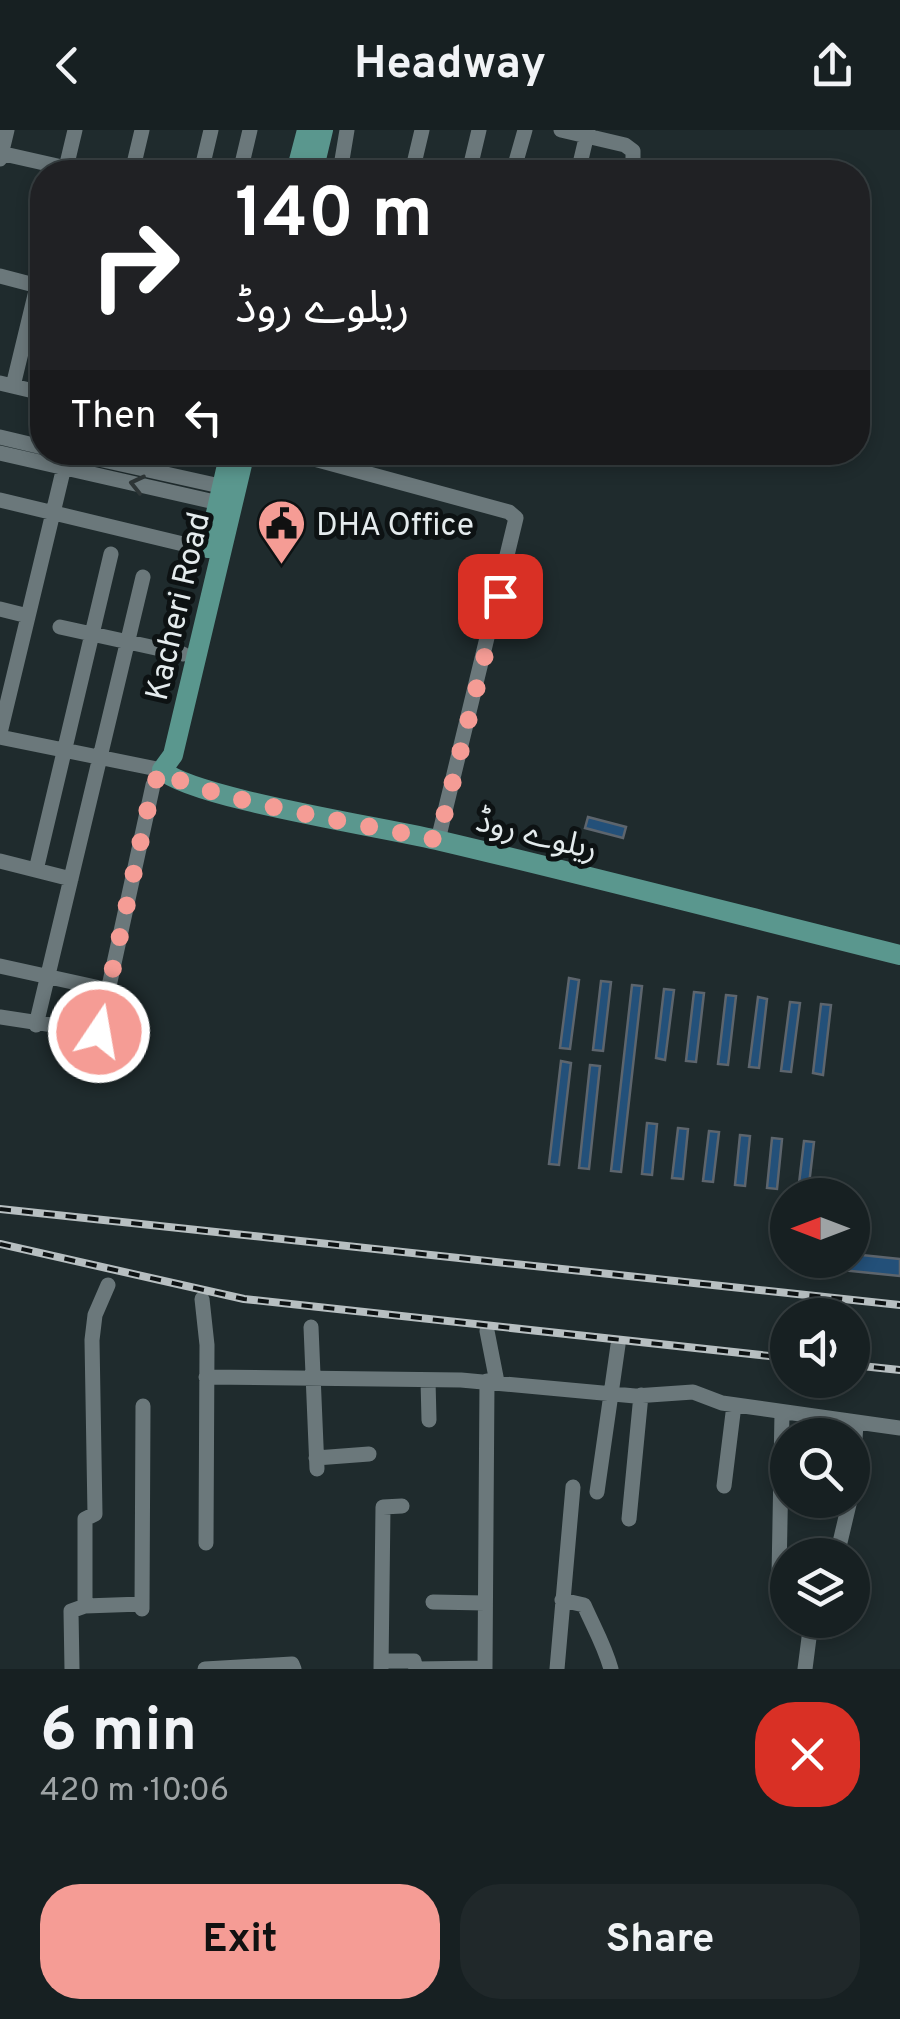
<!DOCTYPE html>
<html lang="en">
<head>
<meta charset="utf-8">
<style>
  :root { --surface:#172022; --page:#20282a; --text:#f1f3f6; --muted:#9ea3a5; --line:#363e40; --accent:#f59c95 }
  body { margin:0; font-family:Overpass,"Noto Sans Arabic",sans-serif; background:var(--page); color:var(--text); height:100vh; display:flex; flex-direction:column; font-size:38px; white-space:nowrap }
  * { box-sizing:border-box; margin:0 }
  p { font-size:32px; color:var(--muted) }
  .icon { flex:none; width:55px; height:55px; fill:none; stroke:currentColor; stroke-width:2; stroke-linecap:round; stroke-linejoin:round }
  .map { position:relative; height:1539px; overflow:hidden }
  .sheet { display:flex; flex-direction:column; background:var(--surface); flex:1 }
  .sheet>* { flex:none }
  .hud { position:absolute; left:30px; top:30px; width:840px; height:305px; border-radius:40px; box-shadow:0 5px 15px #0003,0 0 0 2px var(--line); background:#202124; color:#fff; overflow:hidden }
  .needle { width:65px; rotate:270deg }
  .controls { position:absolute; left:770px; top:1048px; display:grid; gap:20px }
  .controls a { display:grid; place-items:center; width:100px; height:100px; border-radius:50%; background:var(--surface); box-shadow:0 5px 15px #0003,0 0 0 2px var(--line); font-size:50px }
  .pin { position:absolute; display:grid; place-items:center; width:85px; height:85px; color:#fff; margin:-42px; border-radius:20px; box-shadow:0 5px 15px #0006 }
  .me { position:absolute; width:110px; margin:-55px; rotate:12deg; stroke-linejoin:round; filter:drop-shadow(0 0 8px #0008) }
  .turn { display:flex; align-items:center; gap:35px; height:210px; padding:0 40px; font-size:45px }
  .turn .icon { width:130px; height:130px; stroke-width:2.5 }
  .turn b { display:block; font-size:70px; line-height:85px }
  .then { display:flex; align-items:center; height:95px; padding:0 40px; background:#0003; gap:20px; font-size:38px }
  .round { display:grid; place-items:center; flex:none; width:105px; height:105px; border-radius:40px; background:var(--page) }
  .summary { display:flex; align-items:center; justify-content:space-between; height:170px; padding:0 40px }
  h1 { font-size:60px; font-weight:700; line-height:75px }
  .cta { display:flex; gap:20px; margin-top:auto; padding:20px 40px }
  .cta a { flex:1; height:115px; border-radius:40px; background:var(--accent); color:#111; font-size:40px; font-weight:700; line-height:115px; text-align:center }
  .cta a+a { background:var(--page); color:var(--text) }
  header { display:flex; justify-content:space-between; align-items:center; height:130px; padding:0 40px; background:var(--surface); font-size:45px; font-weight:700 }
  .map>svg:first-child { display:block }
</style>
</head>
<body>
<header><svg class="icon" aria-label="back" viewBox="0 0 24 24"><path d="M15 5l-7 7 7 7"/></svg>Headway<svg class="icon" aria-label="share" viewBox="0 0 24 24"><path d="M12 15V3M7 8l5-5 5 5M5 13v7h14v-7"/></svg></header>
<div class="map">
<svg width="900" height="1539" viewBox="0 0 900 1539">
  <rect width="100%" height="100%" fill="#1f2b2d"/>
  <path fill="#235079" stroke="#5d656d" stroke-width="2.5" d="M588 687 626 697 623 708 585 698Z
    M569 848 579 850 570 919 560 918Z
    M601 851 611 852 603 921 593 920Z
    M632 855 642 856 621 1042 611 1041Z
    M664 859 674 860 665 930 656 928Z
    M694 862 704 863 696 932 686 931Z
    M726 865 736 866 728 935 718 934Z
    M758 867 767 869 759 938 749 937Z
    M790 872 800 873 791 942 781 941Z
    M821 874 831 875 823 945 813 943Z
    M561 931 571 933 559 1035 549 1034Z
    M590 935 600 936 589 1039 579 1038Z
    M647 993 657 994 652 1045 642 1044Z
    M678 998 688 999 683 1049 672 1048Z
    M709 1001 719 1002 713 1052 703 1051Z
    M740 1005 750 1006 745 1056 735 1055Z
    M772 1008 782 1009 777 1059 767 1058Z
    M804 1011 814 1012 808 1063 798 1062Z
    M852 1124 900 1129V1146L812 1137V1130H852Z"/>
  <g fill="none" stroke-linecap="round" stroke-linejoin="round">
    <path stroke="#6b787b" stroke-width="15" d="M561 0 625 15 633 21V42
      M0 23 84 42
      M0 29 7 0
      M65 42 75 0
      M132 42 142 0
      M201 42 211 0
      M240 42 250 0
      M340 42 347 0
      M412 42 422 0
      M469 42 479 0
      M513 42 525 0
      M578 42 588 0
      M0 146 42 157
      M0 253 42 263
      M13 256 42 136
      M0 307 42 317
      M67 322 229 358
      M0 323 228 375
      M292 323 509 382 516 388 438 710
      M0 370 208 420
      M0 479 28 486
      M60 497 183 524
      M0 603 64 337
      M0 607 162 640
      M0 731 71 749
      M36 740 111 424
      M0 836 109 860
      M0 887 99 902 153 655 162 640
      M36 895 143 447
      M202 1169 207 1215 206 1413
      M311 1197 317 1339
      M487 1201 497 1252
      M206 1247 461 1250 635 1266 693 1262 722 1273 900 1298
      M428 1250 429 1290
      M316 1328 369 1324
      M852 1353 856 1294
      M724 1356 734 1275
      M597 1362 618 1215
      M629 1389 641 1265
      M837 1425 850 1370
      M779 1446 782 1283
      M562 1470 584 1475C594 1498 604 1514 611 1539
      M433 1472 485 1473
      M85 1476 142 1474
      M142 1479 143 1276
      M381 1531H414L416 1539 485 1538
      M72 1539 71 1481 85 1476V1389L95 1384 92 1210 95 1185 108 1155
      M205 1539 292 1534 294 1539
      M381 1539 383 1377 402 1376
      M485 1539 487 1251
      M557 1539 573 1357
      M805 1539 810 1500 830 1501V1490"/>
    <path stroke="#5a978e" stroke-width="20" d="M296 42 307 0
      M313 42 323 0
      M208 418 230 322
      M162 640C191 668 388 698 441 711 594 747 747 787 900 825
      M162 640 173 625 245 322"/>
    <defs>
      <path id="rail" d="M0 1079 900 1175
        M0 1114 244 1169 788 1228
        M852 1235 900 1240"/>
    </defs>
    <use href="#rail" stroke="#b7bfc1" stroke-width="8"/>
    <use href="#rail" stroke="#0d1213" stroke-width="4" stroke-dasharray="11" stroke-linecap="butt"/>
  </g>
  <defs><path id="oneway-chevron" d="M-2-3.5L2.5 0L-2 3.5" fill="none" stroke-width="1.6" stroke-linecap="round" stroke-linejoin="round" transform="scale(2.5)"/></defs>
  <use stroke="#2e3637" href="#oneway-chevron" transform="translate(137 354) rotate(-167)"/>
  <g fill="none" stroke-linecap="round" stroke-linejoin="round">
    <path stroke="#f59c95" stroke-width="18" stroke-dasharray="0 32.4" d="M99 902 153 655 162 640C189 667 388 699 438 710L500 466"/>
  </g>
  <defs>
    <symbol id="civic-pin" viewBox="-11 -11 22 30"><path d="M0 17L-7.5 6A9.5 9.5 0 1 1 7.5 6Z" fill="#f59c95" stroke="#0d1213"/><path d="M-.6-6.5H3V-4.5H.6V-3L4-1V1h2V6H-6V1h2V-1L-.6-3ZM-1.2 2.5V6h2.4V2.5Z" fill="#111"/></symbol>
  </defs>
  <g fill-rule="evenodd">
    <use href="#civic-pin" x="254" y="366" width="55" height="75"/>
  </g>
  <g text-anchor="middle" stroke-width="10" stroke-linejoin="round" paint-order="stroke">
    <g font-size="32" fill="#e4ebed" stroke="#0d1213" text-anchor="start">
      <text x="316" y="405">DHA Office</text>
    </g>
    <g font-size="32" fill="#e4ebed" stroke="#0d1213">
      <text transform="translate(177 476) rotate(-77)" y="11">Kacheri Road</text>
      <text transform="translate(537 704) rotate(14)" y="11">ریلوے روڈ</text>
    </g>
  </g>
</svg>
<div class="controls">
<a><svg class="needle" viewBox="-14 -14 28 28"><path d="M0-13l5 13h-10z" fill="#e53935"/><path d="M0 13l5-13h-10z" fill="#9ea3a5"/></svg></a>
<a><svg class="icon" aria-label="sound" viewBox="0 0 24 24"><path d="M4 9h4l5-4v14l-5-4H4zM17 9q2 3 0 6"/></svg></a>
<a><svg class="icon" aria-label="search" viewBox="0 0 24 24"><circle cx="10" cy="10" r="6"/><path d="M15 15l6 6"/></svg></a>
<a><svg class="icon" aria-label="layers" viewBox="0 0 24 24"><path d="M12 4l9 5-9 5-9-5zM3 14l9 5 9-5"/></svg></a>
</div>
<div class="pin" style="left:500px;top:466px;background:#d93025"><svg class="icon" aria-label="arrive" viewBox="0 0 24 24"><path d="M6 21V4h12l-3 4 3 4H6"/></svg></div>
<svg class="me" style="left:99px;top:902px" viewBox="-20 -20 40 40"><circle r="17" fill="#f59c95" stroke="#fff" stroke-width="3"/><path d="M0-11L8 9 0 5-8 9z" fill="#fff"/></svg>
<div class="hud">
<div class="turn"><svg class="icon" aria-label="right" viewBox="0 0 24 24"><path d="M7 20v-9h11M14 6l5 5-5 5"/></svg><div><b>140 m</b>ریلوے روڈ</div></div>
<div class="then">Then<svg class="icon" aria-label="left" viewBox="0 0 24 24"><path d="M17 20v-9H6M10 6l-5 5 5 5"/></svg></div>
</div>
</div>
<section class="sheet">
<div class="summary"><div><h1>6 min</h1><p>420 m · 10:06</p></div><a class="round" style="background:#d93025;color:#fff"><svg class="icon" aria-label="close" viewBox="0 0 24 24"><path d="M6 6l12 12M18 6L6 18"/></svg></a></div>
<div class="cta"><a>Exit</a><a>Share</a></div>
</section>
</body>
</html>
